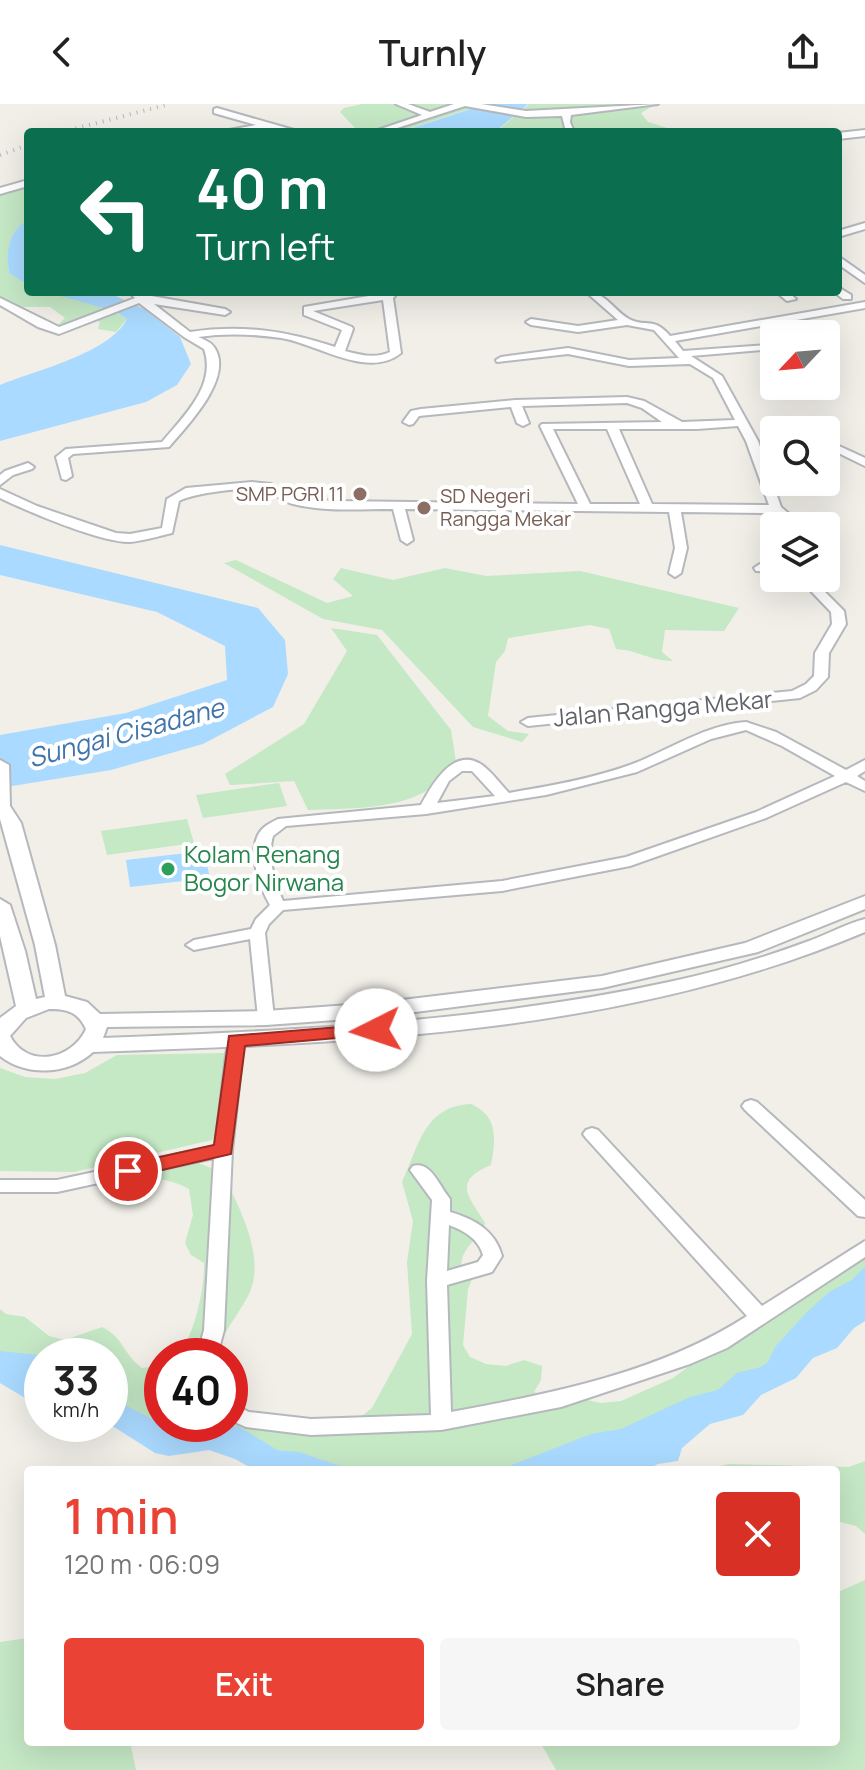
<!DOCTYPE html>
<html lang="en">
<head>
<meta charset="utf-8">
<style>
  :root { --surface:#fff; --page:#f6f6f6; --text:#222; --muted:#767676; --accent:#ea4335 }
  body { margin:0; font-family:Manrope,sans-serif; background:var(--page); color:var(--text); height:100vh; display:flex; flex-direction:column; font-size:30px; white-space:nowrap }
  * { box-sizing:border-box; margin:0 }
  p { font-size:26px; color:var(--muted) }
  .icon { flex:none; width:44px; height:44px; fill:none; stroke:currentColor; stroke-width:2; stroke-linecap:round; stroke-linejoin:round }
  .map { position:relative; flex:1; overflow:hidden }
  .sheet { position:absolute; left:24px; top:1362px; width:816px; height:280px; display:flex; flex-direction:column; background:var(--surface); border-radius:8px; box-shadow:0 8px 32px #0002 }
  .sheet>* { flex:none }
  .hud { position:absolute; left:24px; top:24px; width:818px; height:168px; border-radius:8px; box-shadow:0 8px 32px #0002; background:#0b6e4f; color:#fff; overflow:hidden }
  .needle { width:52px; rotate:244deg }
  .tools { position:absolute; left:760px; top:216px; display:grid; gap:16px }
  .tools a { display:grid; place-items:center; width:80px; height:80px; border-radius:8px; background:var(--surface); box-shadow:0 8px 32px #0002; font-size:40px }
  .speed { position:absolute; left:24px; top:1234px; display:flex; gap:16px; font-size:40px; font-weight:700; text-align:center }
  .speed>* { display:grid; place-content:center; width:104px; height:104px; border-radius:50%; background:var(--surface); box-shadow:0 8px 32px #0002; line-height:1 }
  .speed small { font-size:20px; font-weight:400 }
  .speed .limit { border:12px solid #d22; background:#fff; color:#111 }
  .pin { position:absolute; display:grid; place-items:center; width:68px; height:68px; color:#fff; margin:-34px; border:4px solid #fff; border-radius:50%; box-shadow:0 2px 8px #0007 }
  .me { position:absolute; width:88px; margin:-44px; rotate:266deg; stroke-linejoin:round; filter:drop-shadow(0 0 6px #0008) }
  .turn { display:flex; align-items:center; gap:28px; height:168px; padding:0 40px; font-size:36px }
  .turn .icon { width:104px; height:104px; stroke-width:2.5 }
  .turn b { display:block; font-size:56px; line-height:68px }
  .round { display:grid; place-items:center; flex:none; width:84px; height:84px; border-radius:8px; background:var(--page) }
  .summary { display:flex; align-items:center; justify-content:space-between; height:136px; padding:0 40px }
  h1 { font-size:48px; font-weight:600; line-height:60px; color:var(--accent) }
  .cta { display:flex; gap:16px; margin-top:auto; padding:16px 40px }
  .cta a { flex:1; height:92px; border-radius:8px; background:var(--accent); color:#fff; font-size:32px; font-weight:600; line-height:92px; text-align:center }
  .cta a+a { background:var(--page); color:var(--text) }
  header { display:flex; justify-content:space-between; align-items:center; height:104px; padding:0 40px; background:var(--surface); font-size:36px; font-weight:600 }
  .map>svg:first-child { display:block }
</style>
</head>
<body>
<header><svg class="icon" aria-label="back" viewBox="0 0 24 24"><path d="M15 5l-7 7 7 7"/></svg>Turnly<svg class="icon" aria-label="share" viewBox="0 0 24 24"><path d="M12 15V3M7 8l5-5 5 5M5 13v7h14v-7"/></svg></header>
<div class="map">
<svg width="865" height="1666" viewBox="0 0 865 1666">
  <rect width="100%" height="100%" fill="#f1efe8"/>
  <path fill="#c5e8c5" d="M362 0H485L398 28 355 24 340 8 344 4Z
    M529 0H656L641 9 648 18 680 28H496Z
    M28 79V115C12 126 6 150 9 169L28 181V188C60 188 99 199 127 215L116 228 98 225 100 218 95 216 58 221 65 214 50 203H17L0 195V87Z
    M236 456 327 499 353 492 333 475 341 464 393 476 445 464 486 472 580 467 739 504 724 527 665 526 662 548 673 557C647 556 641 547 616 545L609 525 590 521 508 534 505 547 496 558 488 612 508 627 529 630 522 638 473 623 382 526 323 515 224 459Z
    M331 524 377 531 451 626 456 658C449 665 442 674 435 681 402 707 347 704 308 706L294 677 230 681 225 670 304 620 347 547Z
    M279 679 287 702 203 714 196 691Z
    M187 715 194 739 107 751 101 727Z
    M225 949 226 967 217 1031 212 1036 74 1068 0 1067V964L25 973 55 975 85 969 117 951Z
    M471 1000C498 1012 496 1034 491 1061 452 1077 468 1092 485 1119 479 1138 461 1141 461 1164L473 1173 468 1185 463 1241 470 1253 486 1260 506 1262 524 1256 542 1262 541 1276 534 1288 544 1292 563 1290 600 1299 621 1297 673 1274 743 1223 832 1169 848 1145 865 1136V1183L764 1276 514 1366H320L186 1333 110 1302V1252H42V1270L0 1250V1205L6 1210 25 1213 49 1232 65 1236 102 1223C124 1234 123 1250 142 1264L162 1261V1320H230V1300L268 1313 338 1320 358 1315 372 1304 412 1230 407 1158 413 1117 402 1078C419 1042 424 1002 471 1000Z
    M180 1057 198 1059 222 1068C238 1101 268 1155 248 1192 237 1213 222 1228 216 1252H176C194 1236 205 1183 204 1159L191 1151 185 1139 193 1111 189 1085C174 1076 159 1076 143 1070Z
    M865 1357V1430L856 1422 836 1417V1366H704L729 1360 849 1363Z
    M865 1476V1666H556L540 1638H836V1489Z
    M28 1534V1638H130L136 1666H0V1538Z"/>
  <path fill="#aadaff" d="M486 0H528L495 28H400Z
    M28 115V181L9 169C6 146 8 129 28 115Z
    M47 188H107L144 205 180 233 191 260 177 281 146 298 0 337V281C34 267 110 249 127 215L114 207Z
    M0 441 258 504 285 536 288 570 273 603 203 640 111 666 0 684V631L126 609 227 576 225 542 157 508 0 471Z
    M204 747 210 774 130 783 126 756Z
    M865 1162V1217L854 1224 837 1244 813 1254 796 1274 761 1291 743 1311 710 1320 682 1344 678 1357 658 1360 645 1366H499L591 1330 621 1325 690 1293 718 1286 737 1269 761 1263 768 1258 775 1243 805 1210 829 1188 852 1176Z
    M0 1247 39 1251 42 1259V1304L0 1279Z
    M111 1286 119 1298 162 1320 175 1323 238 1322 277 1346 299 1348 352 1366H255L235 1355 209 1346 169 1352 155 1349 114 1323 76 1320H110Z"/>
  <g fill="none" stroke-linecap="round" stroke-linejoin="round">
    <defs>
      <path id="minor" d="M396 0H408L430 8 454 0H481L526 7 658 0 571 11 570 18 574 28H566L562 12 526 13 465 2 385 28H372L422 11Z
        M217 4 294 26 295 28 267 24 218 28 256 21 214 9V5Z
        M865 26V32L838 35V29Z
        M28 76V82L0 90V84Z
        M865 119V125L838 133V127Z
        M838 152 865 171V179L838 160Z
        M838 183 851 191V195H843L834 188H838Z
        M129 188 225 205 230 208 225 211 154 200 190 228C241 220 287 227 335 243L342 226 304 211V203L392 188 395 192 393 194 401 249C368 276 316 239 281 234 253 230 226 229 198 233 203 235 211 238 214 243 235 273 187 322 169 343L73 350 68 354 72 372 66 376 62 375 56 353 66 345 162 338C183 313 217 281 204 245L184 233 139 199 59 230 38 223 0 201V194L59 223 135 194ZM383 196 390 248C375 255 360 251 345 247L353 225 352 223 313 207Z
        M586 188C606 188 613 206 629 215 647 224 653 212 670 232L865 198V204L675 237 683 247 766 241 767 243 762 246 691 252 722 272 758 337 781 403 803 422H789L773 409 681 408 687 444 681 469 675 473 669 469 675 444 669 408 405 405 413 436 407 440 401 436 393 405C360 405 324 408 293 400 283 398 275 389 265 386 248 382 194 389 179 397L172 429C159 432 143 437 130 438 101 439 27 407 0 394V385L37 402 116 429 130 430 162 424 167 395 186 384 252 378 271 380 297 394 334 397 578 400 540 322 542 320 662 318 642 304 627 299 522 302 529 319 523 322 517 319 511 303 419 312 413 320 409 321 403 318 411 307 421 305 515 296 627 293 644 297 682 318 735 316 713 274 690 260 629 262 568 250 497 258 496 256 501 253 568 244 629 256 679 254 654 226 627 221 578 228 531 221 526 218 531 215 578 222 618 216ZM738 322 746 337 769 401 652 400 619 325H697ZM553 325H607L640 400H590Z
        M776 188H788L796 195 787 197Z
        M798 319 814 326H783Z
        M826 336 865 354V362L826 343Z
        M28 359 34 363 32 365 13 371 0 381V371L5 367Z
        M760 460H774V468L756 467 754 464Z
        M809 474H821L822 485 844 507 846 520 829 549 828 573 816 586 800 594 528 622 521 618 528 614 792 587 806 580 814 572 815 549 832 520 831 508 810 486Z
        M746 618 776 628 846 666 865 656V667L857 672 865 677V687L846 678 766 714 630 762 502 787 283 806 269 820 265 829 274 914 266 919 258 914 250 835 194 846 186 841 194 836 251 825 256 815 270 801C260 784 248 751 258 731 262 723 270 719 278 715L421 701C431 682 454 641 482 661 492 668 501 681 509 689 549 682 591 675 630 661 668 647 704 621 746 618ZM746 626 782 642 835 672 756 708 626 753 502 777 283 797C274 777 267 753 273 732L286 722 426 710 546 691 637 668 711 635ZM462 667H472L495 692 437 699 449 677Z
        M236 931 244 936 232 1046 224 1226 217 1252H197L204 1226 214 1054 57 1088H0V1076H57L215 1042 228 936Z
        M751 996 757 998 865 1096V1113L858 1112 745 1006 742 1002 745 998Z
        M592 1024 598 1026 762 1202 865 1137V1153L727 1244 690 1260 561 1303 441 1326 311 1331 246 1323 230 1316V1299L249 1308 311 1315 431 1311 427 1177 432 1096 410 1066 413 1062C429 1057 438 1078 447 1091L450 1095V1108C474 1115 495 1126 502 1152L492 1168 447 1181 451 1308C553 1289 659 1269 747 1212L586 1034 583 1030 586 1026ZM449 1121C464 1127 478 1134 483 1151L478 1158 447 1167Z"/>
      <path id="tertiary" d="M0 656 9 661 10 702 21 719 55 841 65 892 87 898 100 910 266 907 377 899 602 872 745 839 865 792V805L758 848 602 884 377 913 266 921 107 923 103 934C292 927 484 918 669 878 717 868 763 854 809 837 828 830 846 820 865 815V828C624 930 351 939 93 948 68 971 27 973 0 952V914L16 902 0 832V795L10 801 25 847 36 895 45 893 35 841 0 715ZM49 905C68 905 78 908 86 925 72 956 27 965 10 932L26 914Z"/>
    </defs>
    <use href="#minor" stroke="#b5b8bc" stroke-width="4"/>
    <use href="#tertiary" stroke="#b5b8bc" stroke-width="4"/>
    <use href="#minor" fill="#fff" fill-rule="evenodd"/>
    <use href="#tertiary" fill="#fff" fill-rule="evenodd"/>
    <path stroke="#b6b7b8" stroke-width="4" stroke-dasharray="1 6" stroke-linecap="butt" d="M62 28 170 0
      M0 51 28 41"/>
  </g>
  <path fill="#ea4335" stroke="#982c22" stroke-width="2" d="M376 920 385 926 382 930 245 942 231 1050 128 1074 121 1072 118 1067 121 1062 128 1060 214 1041 229 932Z"/>
  <g fill="#8d6e63" stroke="#fff" stroke-width="3">
    <circle cx="360" cy="390" r="8"/>
    <circle cx="424" cy="404" r="8"/>
  </g>
  <circle fill="#2e9e5b" stroke="#fff" stroke-width="3" cx="168" cy="765" r="8"/>
  <g text-anchor="middle" stroke-width="8" stroke-linejoin="round" paint-order="stroke">
    <g font-size="20" fill="#785e54" stroke="#fff" text-anchor="end">
      <text x="344" y="397">SMP PGRI 11</text>
      <text x="440" y="399" text-anchor="start">SD Negeri<tspan x="440" dy="23">Rangga Mekar</tspan></text>
    </g>
    <g font-size="24" fill="#5f6368" stroke="#fff">
      <text transform="translate(663 605) rotate(-5)" y="8">Jalan Rangga Mekar</text>
    </g>
    <g font-size="24" fill="#27864d" stroke="#fff" text-anchor="start">
      <text x="184" y="759">Kolam Renang<tspan x="184" dy="28">Bogor Nirwana</tspan></text>
    </g>
    <g font-size="26" font-style="italic" fill="#4174aa" stroke="#fff">
      <text transform="translate(126 629) rotate(-15)" y="9">Sungai Cisadane</text>
    </g>
  </g>
</svg>
<div class="tools">
<a><svg class="needle" viewBox="-14 -14 28 28"><path d="M0-13l5 13h-10z" fill="#e53935"/><path d="M0 13l5-13h-10z" fill="#767676"/></svg></a>
<a><svg class="icon" aria-label="search" viewBox="0 0 24 24"><circle cx="10" cy="10" r="6"/><path d="M15 15l6 6"/></svg></a>
<a><svg class="icon" aria-label="layers" viewBox="0 0 24 24"><path d="M12 4l9 5-9 5-9-5zM3 14l9 5 9-5"/></svg></a>
</div>
<div class="speed"><div>33<small>km/h</small></div><div class="limit">40</div></div>
<div class="pin" style="left:128px;top:1067px;background:#d93025"><svg class="icon" aria-label="arrive" viewBox="0 0 24 24"><path d="M6 21V4h12l-3 4 3 4H6"/></svg></div>
<svg class="me" style="left:376px;top:926px" viewBox="-20 -20 40 40"><circle r="19" fill="#fff"/><path d="M0-13L10 11 0 6-10 11z" fill="#ea4335"/></svg>
<div class="hud">
<div class="turn"><svg class="icon" aria-label="left" viewBox="0 0 24 24"><path d="M17 20v-9H6M10 6l-5 5 5 5"/></svg><div><b>40 m</b>Turn left</div></div>
</div>
<section class="sheet">
<div class="summary"><div><h1>1 min</h1><p>120 m · 06:09</p></div><a class="round" style="background:#d93025;color:#fff"><svg class="icon" aria-label="close" viewBox="0 0 24 24"><path d="M6 6l12 12M18 6L6 18"/></svg></a></div>
<div class="cta"><a>Exit</a><a>Share</a></div>
</section>
</div>
</body>
</html>
